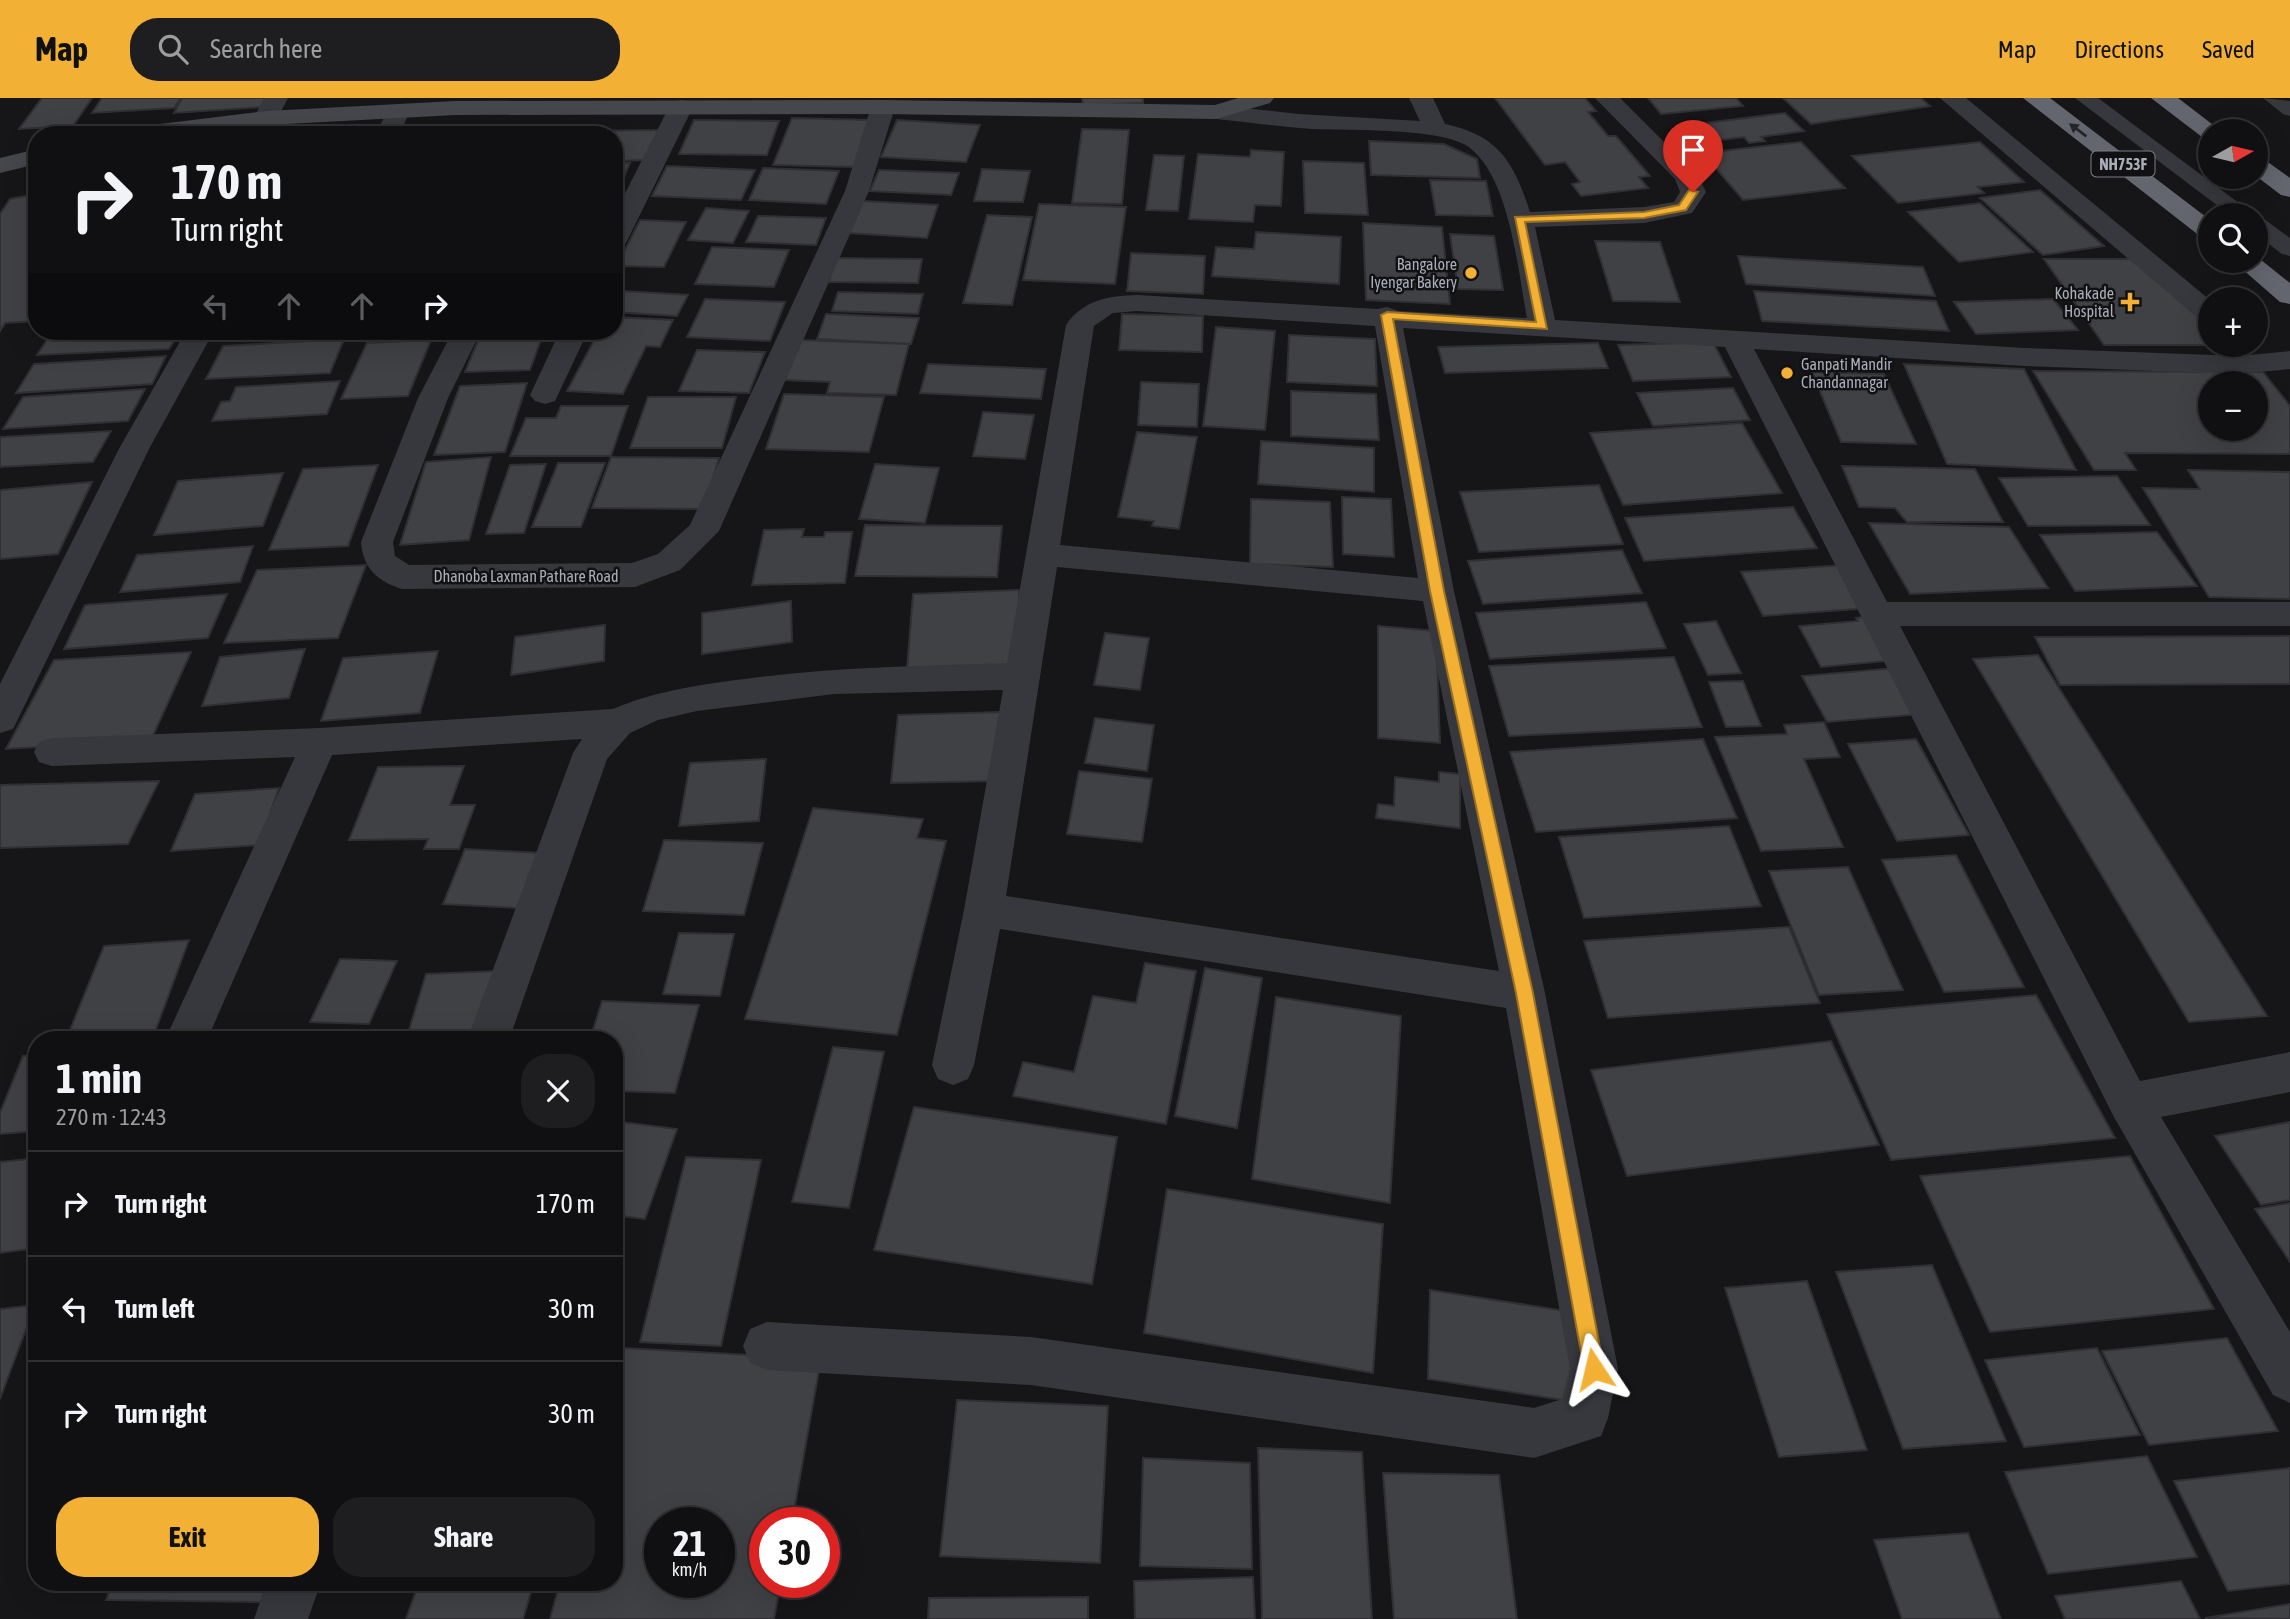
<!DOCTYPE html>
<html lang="en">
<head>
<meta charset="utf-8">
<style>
  :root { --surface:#101012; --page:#1e1e20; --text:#f1f3f6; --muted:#9c9d9f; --line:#303032; --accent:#f2b134 }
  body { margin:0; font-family:"Asap Condensed",sans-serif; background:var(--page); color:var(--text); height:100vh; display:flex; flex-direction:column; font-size:26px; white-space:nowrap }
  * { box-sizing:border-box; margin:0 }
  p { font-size:23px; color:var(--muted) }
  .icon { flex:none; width:38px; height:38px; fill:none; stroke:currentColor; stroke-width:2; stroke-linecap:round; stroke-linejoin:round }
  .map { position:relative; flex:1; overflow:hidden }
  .drawer { position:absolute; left:28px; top:933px; width:595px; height:560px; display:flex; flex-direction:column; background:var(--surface); border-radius:28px; box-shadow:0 7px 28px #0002,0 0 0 2px var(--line) }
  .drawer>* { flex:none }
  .guide { position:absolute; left:28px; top:28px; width:595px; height:214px; border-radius:28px; box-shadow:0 7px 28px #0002,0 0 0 2px var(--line); background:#101012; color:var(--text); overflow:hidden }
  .needle { width:46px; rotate:82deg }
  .tools { position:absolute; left:2198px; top:21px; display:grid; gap:14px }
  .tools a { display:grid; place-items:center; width:70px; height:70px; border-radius:50%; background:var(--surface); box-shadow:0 7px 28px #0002,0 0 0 2px var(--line); font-size:35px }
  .speed { position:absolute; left:644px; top:1409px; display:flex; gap:14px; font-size:35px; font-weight:700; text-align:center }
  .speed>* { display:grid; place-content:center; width:91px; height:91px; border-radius:50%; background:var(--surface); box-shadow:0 7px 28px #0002,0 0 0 2px var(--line); line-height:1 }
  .speed small { font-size:18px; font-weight:400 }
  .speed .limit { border:10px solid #d22; background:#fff; color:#111 }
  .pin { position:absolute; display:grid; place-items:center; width:60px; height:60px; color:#fff; margin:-72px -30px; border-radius:50% 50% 50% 0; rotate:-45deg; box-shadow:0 0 7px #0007 }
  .pin .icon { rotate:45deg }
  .me { position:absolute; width:77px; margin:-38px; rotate:350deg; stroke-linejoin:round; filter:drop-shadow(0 0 5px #0008) }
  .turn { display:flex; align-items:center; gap:24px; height:147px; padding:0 28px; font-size:32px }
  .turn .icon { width:91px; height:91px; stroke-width:2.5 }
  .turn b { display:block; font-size:49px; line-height:60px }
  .lanes { display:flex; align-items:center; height:66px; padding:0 28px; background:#0003; justify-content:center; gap:35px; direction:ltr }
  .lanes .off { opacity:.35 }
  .round { display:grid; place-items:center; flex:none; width:74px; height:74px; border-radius:28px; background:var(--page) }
  .headline { display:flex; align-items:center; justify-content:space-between; height:119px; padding:0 28px }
  h1 { font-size:42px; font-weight:700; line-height:52px }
  .cta { display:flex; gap:14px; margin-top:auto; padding:14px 28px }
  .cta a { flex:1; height:80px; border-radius:28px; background:var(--accent); color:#111; font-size:28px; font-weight:700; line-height:80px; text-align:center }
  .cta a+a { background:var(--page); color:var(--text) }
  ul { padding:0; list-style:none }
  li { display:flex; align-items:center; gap:21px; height:105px; padding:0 28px; border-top:2px solid var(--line) }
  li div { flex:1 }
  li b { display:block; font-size:26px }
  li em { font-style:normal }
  header { display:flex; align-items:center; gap:42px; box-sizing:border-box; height:98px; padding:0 35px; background:var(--accent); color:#111 }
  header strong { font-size:33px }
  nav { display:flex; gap:38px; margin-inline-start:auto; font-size:24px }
  .search { width:490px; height:63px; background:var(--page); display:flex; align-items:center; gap:18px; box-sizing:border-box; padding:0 24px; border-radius:28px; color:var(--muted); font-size:26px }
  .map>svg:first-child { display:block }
</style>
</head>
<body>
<header>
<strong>Map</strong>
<div class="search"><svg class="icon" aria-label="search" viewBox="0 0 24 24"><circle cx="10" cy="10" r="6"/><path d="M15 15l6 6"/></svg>Search here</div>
<nav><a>Map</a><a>Directions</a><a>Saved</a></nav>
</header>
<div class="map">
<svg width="2290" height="1521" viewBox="0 0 2290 1521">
  <rect width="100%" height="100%" fill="#161618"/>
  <path fill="#404145" stroke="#303034" stroke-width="2" fill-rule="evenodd" d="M42 0H92L73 28 19 31Z
    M102 0H181L174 10 92 15Z
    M182 0H267L263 9 174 15Z
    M1082 0H1143V5L1083 7Z
    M1495 0H1585L1596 13 1588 14 1608 38H1616L1650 78 1639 79 1648 90 1581 98 1572 86 1580 84 1565 64 1545 67Z
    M1648 0H1736L1743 8 1661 16Z
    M1783 0H1921L1930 8 1811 26Z
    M1785 15 1804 33 1761 39 1765 43 1749 45 1744 39 1697 45 1682 28Z
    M792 20 870 22 854 69 773 67Z
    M694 22 779 23 767 57 679 56Z
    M897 22 980 27 966 64 881 59Z
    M565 30 562 37H457L459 32Z
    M1082 31 1129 32 1122 106 1072 105Z
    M449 32 447 37H401L402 34Z
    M665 32 647 62 614 63V37H567L569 33Z
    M1369 43 1444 46 1477 61 1480 80 1371 77Z
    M1801 44 1845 90 1743 102 1703 55Z
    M1980 44 2024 84 1978 89 1984 95 1898 105 1852 58Z
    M1251 52 1284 54 1281 108 1255 107 1253 124 1189 121 1198 56 1250 59Z
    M1154 57 1184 58 1178 113 1146 112Z
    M1303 63 1364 65 1368 117 1305 115Z
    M614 65H630L617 95H614Z
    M667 68 755 72 741 102 652 98Z
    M763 70 839 73 826 106 749 102Z
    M982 71 1030 73 1023 104 974 103Z
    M879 72 959 75 951 97 870 93Z
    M1430 82 1486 83 1493 118 1436 117Z
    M2040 92 2104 148 2043 157 1980 100Z
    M37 96V223L5 225 0 233V116L10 101Z
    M862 103 938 107 927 140 849 135Z
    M1980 105 2033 154 1959 164 1908 114Z
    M1039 106 1126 109 1115 186 1023 182Z
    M706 110 749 113 733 145 688 142Z
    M987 117 1032 119 1012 207 963 205Z
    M758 118 826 120 816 147 746 144Z
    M640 122 686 124 664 169 617 168Z
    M1363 125 1442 129 1450 206 1366 202Z
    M1256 134 1341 139 1339 186 1212 178 1216 149 1254 151Z
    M1450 136 1494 138 1503 192 1458 191Z
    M1595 143 1660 144 1680 204 1613 203Z
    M712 149 789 152 774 189 695 186Z
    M1131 155 1205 158 1203 196 1127 193Z
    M1738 158 1923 169 1935 198 1746 186Z
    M835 160 922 161 918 185 829 184Z
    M2044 161H2141L2206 219 2210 225V247H2228H2104Z
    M623 193 688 197 677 218 614 214Z
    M1754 193 1936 203 1949 233 1762 223Z
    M838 194 923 196 918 216 832 213Z
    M705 201 785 204 770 243 687 239Z
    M2053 201 2078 232 1976 236 1954 204Z
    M826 216 919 220 911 246 817 241Z
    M1122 216 1203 218 1202 254 1119 252Z
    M614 219 673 222 660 249 646 248 623 296 567 293 599 233H614Z
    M1216 229 1275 233 1265 332 1203 328Z
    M53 233H180L169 251 37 257Z
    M482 233H544L530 272 465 274Z
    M1289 237 1375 241 1377 288 1287 284Z
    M344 241 330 275 206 281 223 248Z
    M431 242 408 298 341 301 367 245Z
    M799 242 909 246 896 297 827 295 830 284 785 282Z
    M1713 244 1731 279 1633 283 1618 247Z
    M1598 245 1608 270 1445 275 1438 249Z
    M697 252 765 254 749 295 679 293Z
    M166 258 152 286 16 295 34 266Z
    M928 266 1046 271 1041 301 920 295Z
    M1904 266 2024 271 2076 372 1947 366Z
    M2033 273 2263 274 2290 308V356L2125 355 2136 372H2094ZM2210 285H2256V331H2210Z
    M1812 274 1884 276 1916 346 1841 344Z
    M340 283 327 316 212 323 221 304 230 303 236 289Z
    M1141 284 1199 286 1197 329 1138 327Z
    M527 285 505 354 434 357 460 288Z
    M1733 290 1750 322 1653 328 1637 295Z
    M145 291 128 323 3 331 23 299Z
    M1291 293 1376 296 1379 342 1291 338Z
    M784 296 884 299 869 354 766 351Z
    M648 299H736L722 350H630Z
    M561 308H628L611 358H510L526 320H556Z
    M983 314 1034 317 1025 361 973 358Z
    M1742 325 1782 395 1623 407 1590 335Z
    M111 333 93 364 0 369V339Z
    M1137 334 1197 339 1179 431 1152 428 1154 423 1118 419Z
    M1261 343 1374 350V394L1258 386Z
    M491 359 469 442 400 447 426 364Z
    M611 359 719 360 704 411 592 410Z
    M558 365H605L581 429H532Z
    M546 366 524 435 486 436 510 367Z
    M875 366 939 370 925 425 859 421Z
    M378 367 348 448 269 452 303 371Z
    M1842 368 1975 371 2003 424H1907L1895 410 1859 409Z
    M2188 372 2290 374V501L2209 499 2143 390 2200 391Z
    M283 375 263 428 154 437 178 383Z
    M2117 378 2150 427 2028 428 1999 380Z
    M92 384 58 456 0 461V392Z
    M1599 387 1623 446 1479 454 1460 394Z
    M1342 399 1391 401 1394 459 1343 456Z
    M1251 401 1330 404 1333 469 1250 466Z
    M1793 409 1817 450 1644 463 1625 420Z
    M1869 425 2009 429 2048 490 1910 496Z
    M865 427 1002 428 997 479 855 478Z
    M804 431 802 439H824L825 434H852L845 485 752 487 764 432Z
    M2157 434 2197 488 2075 493 2040 437Z
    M253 448 240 484 120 494 137 457Z
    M1622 452 1642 495 1483 506 1468 463Z
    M366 467 338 540 224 545 257 472Z
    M1845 467 1869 510 1763 518 1741 474Z
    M1019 492V567L907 571 913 496Z
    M227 496 208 540 64 551 85 507Z
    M791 503 792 544 702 556V515Z
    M1646 504 1666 550 1490 561 1476 515Z
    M1871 518 1897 562 1821 569 1799 528 1858 523 1856 520Z
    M1716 523 1741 575 1708 577 1684 526Z
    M605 527 604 563 511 577 515 539Z
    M1378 528 1436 533 1440 645 1378 640Z
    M1105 535 1149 540 1140 592 1094 587Z
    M2290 538V586L2060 587 2035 539Z
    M305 551 289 600 202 608 220 559Z
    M438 553 420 615 321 623 343 560Z
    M191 554 151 642 6 651 54 562Z
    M2038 557 2267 918 2189 924 1973 561Z
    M1674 559 1702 629 1509 638 1489 568Z
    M1896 570 1923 616 1827 624 1802 578Z
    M1743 583 1761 628 1726 629 1709 584Z
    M1001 614 998 683 891 685 898 617Z
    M1095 620 1154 627 1147 673 1085 665Z
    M1824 624 1840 659 1804 661 1843 749 1761 753 1715 639 1787 636 1784 627Z
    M1703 641 1737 720 1536 734 1510 654Z
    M1916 641 1969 737 1897 743 1848 646Z
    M766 661 759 723 679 728 690 665Z
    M464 668 450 707H475L459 751H424L428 741 349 742 378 669Z
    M1079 673 1152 681 1142 744 1067 736Z
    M1439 674 1460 676V730L1376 720 1378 706 1394 708 1395 679 1439 684Z
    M159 683 128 746 0 750V687Z
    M279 690 259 747 171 753 195 696Z
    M813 710 923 721 917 740 946 743 897 937 745 921Z
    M1729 728 1761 808 1584 820 1559 739Z
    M664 742 763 745 744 817 643 813Z
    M465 751 539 755 517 810 443 806Z
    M1956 757 2024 889 1944 894 1882 762Z
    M1848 769 1903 892 1819 897 1769 773Z
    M1789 829 1820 905 1608 920 1584 843Z
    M679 835 734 836 720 898 663 896Z
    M189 842 152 942H66L104 848Z
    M340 861 397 863 369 926 310 924Z
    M1145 865 1196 873 1166 1026 1013 998 1023 964 1074 974 1093 898 1136 905Z
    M1205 870 1262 880 1237 1030 1175 1018Z
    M499 873 481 942H406L426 876Z
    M2036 897 2115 1040 1891 1062 1827 916Z
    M1276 899 1401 918 1390 1105 1252 1081Z
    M602 903 699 907 675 995 614 993V942H590Z
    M1831 943 1879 1047 1627 1078 1591 972Z
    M833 949 884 954 849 1110 792 1104Z
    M37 957V1033L0 1036V1015L23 958Z
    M914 1009 1117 1039 1092 1186 874 1152Z
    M614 1023 677 1031 645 1121 614 1117Z
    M2290 1024V1102L2261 1107 2215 1038Z
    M2130 1058 2214 1211 1990 1234 1920 1078Z
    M686 1059 761 1062 721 1248 640 1244Z
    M37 1060V1150L0 1155V1064Z
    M1167 1091 1383 1126 1373 1275 1144 1235Z
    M2290 1105V1164L2255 1111Z
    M1932 1167 2006 1343 1903 1351 1836 1174Z
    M1807 1183 1867 1352 1779 1359 1725 1190Z
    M1430 1192 1572 1214 1576 1304 1428 1281Z
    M35 1207 0 1301V1211Z
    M2227 1240 2278 1333 2149 1347 2102 1253Z
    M623 1250 821 1261 792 1424H765V1484H781L774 1521H550L560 1484H614V1281ZM660 1424H719V1484H660Z
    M2097 1250 2140 1337 2024 1349 1985 1262Z
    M957 1302 1108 1308 1100 1465 940 1458Z
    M1258 1350 1362 1354 1372 1521H1262Z
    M2147 1358 2197 1459 2048 1476 2005 1374Z
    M1143 1360 1250 1365 1252 1471 1140 1468Z
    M2290 1370V1486L2228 1493 2174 1383Z
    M1383 1375 1499 1377 1517 1521H1394Z
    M1968 1435 2001 1521H1902L1874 1442Z
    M1253 1479 1255 1521H1135L1134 1483Z
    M2181 1483 2200 1521H2065L2055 1498Z
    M113 1484H267L261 1504 106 1502Z
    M419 1484H534L523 1521H406Z
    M1088 1499V1521H928L929 1500Z
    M2290 1506V1521L2205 1520Z"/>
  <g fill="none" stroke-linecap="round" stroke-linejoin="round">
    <path fill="#37383d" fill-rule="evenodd" d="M2075 0H2098L2255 117H2230Z
      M2263 0 2290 3V18L2283 16Z
      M2256 119 2264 121 2290 140V158L2282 156 2256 136Z"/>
    <path fill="#37383d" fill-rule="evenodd" d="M264 0H288L269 37H245Z
      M1409 0H1433L1445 26C1498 37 1514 64 1530 114L1644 109 1674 104 1680 94 1675 81 1595 0H1620L1698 78 1706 94 1692 115 1644 125 1535 129 1555 222 2025 250 2239 258 2290 253V271L2239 276 2025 268 1754 251 1887 504H2290V528H1900L2140 983 2290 954V994L2161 1019 2290 1234V1305L2273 1297 2114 1019 1725 249 1403 230 1454 493 1545 895 1618 1271 1608 1320 1601 1338 1534 1360 1031 1287 767 1272 750 1265 743 1248 750 1231 767 1224 1031 1239 1534 1310 1562 1301 1570 1271 1506 910 1000 831 974 967 968 981 953 987 938 981 932 967 964 812 1003 592 834 596 697 613 658 622 630 635 607 661 509 942H467L573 655 582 641 332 657 207 942H165L295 659 52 668 39 664 34 654 39 644 52 640 320 630 613 611C658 592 704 586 752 580 837 569 922 568 1007 565L1066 227C1083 202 1108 198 1137 197L1377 211 1387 209 1398 213 1527 220C1518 174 1510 81 1470 50 1444 29 1348 33 1312 31 1280 29 1248 24 1216 21L1208 19 1204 14 1208 9 1216 7 1299 16 1420 23ZM1137 213 1375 228 1418 480 1060 447 1094 228 1113 215ZM1057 469 1423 503 1499 873 1006 798Z
      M1940 0H1966L2210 202V224L2200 222Z
      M681 2 689 4 693 9 627 143 623 149 614 151V117L669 9 673 4Z
      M883 2 891 4 895 9 869 93 719 433 680 472 635 489 402 491C377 483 363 470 361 444L418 300 453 233H481L448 300 393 444 395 458 409 467 632 465 658 456 690 427 845 93 871 9 875 4Z
      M398 6 406 8 410 13 399 37H375L390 8Z
      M186 233H214L150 349 18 621 13 631 0 635V586L120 349Z
      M560 233H588L555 303 545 306 535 303 530 297Z
      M267 1484H321L308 1521H254Z"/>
    <path fill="#45474d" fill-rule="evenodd" d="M1238 0H1274L1270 5 1216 21 883 16 455 17 267 27 188 37H115L119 32 127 30 267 13 455 3 883 2 1215 7Z
      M37 51V66L0 75V60Z"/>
    <path fill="#63666e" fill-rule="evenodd" d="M2023 0H2050L2210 122V142L2201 139Z
      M2151 0H2178L2221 33H2210V41L2202 39Z
      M2256 60 2265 62 2290 80V99L2281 97 2256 78Z
      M2256 158 2290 185V206L2280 204 2233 163H2256Z"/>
  </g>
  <defs><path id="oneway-solid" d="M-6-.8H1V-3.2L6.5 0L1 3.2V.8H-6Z" transform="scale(1.75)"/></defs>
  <use fill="#26262a" href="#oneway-solid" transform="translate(2078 32) rotate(-143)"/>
  <path fill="#f2b134" stroke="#9d7322" stroke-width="2" d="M1689 92 1698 94 1686 112 1644 120 1525 124 1547 231 1393 221 1444 493 1533 895 1604 1271 1601 1279 1594 1281 1587 1279 1584 1271 1516 895 1430 493 1381 217 1387 214 1536 224 1515 119 1644 114 1679 107Z"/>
  <g fill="#f2b134" stroke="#111113" stroke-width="2.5">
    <circle cx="1471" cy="175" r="7"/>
    <path d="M2126.5 193.5h7v7h7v7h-7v7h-7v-7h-7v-7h7z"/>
    <circle cx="1787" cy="275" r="7"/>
  </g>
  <g text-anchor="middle" stroke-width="5" stroke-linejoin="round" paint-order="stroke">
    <rect fill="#111113" stroke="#7b7e86" stroke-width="2" x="2091.5" y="53.5" width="63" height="25" rx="5"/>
    <g font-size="16" font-weight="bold" fill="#a8adb8">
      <text x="2123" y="72">NH753F</text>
    </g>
    <g font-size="16" fill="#a8adb8" stroke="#111113" text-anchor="end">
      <text x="1457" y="172">Bangalore<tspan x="1457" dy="18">Iyengar Bakery</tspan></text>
      <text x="2114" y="201">Kohakade<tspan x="2114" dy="18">Hospital</tspan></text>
      <text x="1801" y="272" text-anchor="start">Ganpati Mandir<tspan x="1801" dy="18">Chandannagar</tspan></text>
    </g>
    <g font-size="16" fill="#a8adb8" stroke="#111113">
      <text x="526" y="484">Dhanoba Laxman Pathare Road</text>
    </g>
  </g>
</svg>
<div class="tools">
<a><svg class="needle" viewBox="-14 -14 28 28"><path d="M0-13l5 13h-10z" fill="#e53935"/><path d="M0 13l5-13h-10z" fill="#9c9d9f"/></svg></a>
<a><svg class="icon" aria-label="search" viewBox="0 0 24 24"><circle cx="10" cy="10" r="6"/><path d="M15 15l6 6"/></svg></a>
<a>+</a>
<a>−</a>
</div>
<div class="speed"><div>21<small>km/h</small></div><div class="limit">30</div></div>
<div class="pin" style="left:1693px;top:94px;background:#d93025"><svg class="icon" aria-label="arrive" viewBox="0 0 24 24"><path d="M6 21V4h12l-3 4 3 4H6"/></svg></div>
<svg class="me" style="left:1594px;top:1271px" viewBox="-20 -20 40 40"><path d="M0-17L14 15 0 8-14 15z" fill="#f2b134" stroke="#fff" stroke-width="4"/></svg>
<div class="guide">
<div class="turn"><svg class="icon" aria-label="right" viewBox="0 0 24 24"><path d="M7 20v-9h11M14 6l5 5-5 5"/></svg><div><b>170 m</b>Turn right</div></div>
<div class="lanes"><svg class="icon off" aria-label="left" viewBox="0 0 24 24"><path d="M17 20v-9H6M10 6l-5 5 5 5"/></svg><svg class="icon off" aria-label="ahead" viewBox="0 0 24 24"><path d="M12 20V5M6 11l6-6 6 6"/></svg><svg class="icon off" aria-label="ahead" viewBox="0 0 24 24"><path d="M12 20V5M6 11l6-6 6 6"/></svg><svg class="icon" aria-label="right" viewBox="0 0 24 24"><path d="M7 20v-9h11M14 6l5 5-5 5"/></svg></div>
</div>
<section class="drawer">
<div class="headline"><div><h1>1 min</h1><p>270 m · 12:43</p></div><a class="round"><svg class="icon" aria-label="close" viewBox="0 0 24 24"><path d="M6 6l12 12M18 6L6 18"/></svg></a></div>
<ul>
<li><svg class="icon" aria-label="right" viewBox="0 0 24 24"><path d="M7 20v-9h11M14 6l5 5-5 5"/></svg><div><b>Turn right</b></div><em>170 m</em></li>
<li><svg class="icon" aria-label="left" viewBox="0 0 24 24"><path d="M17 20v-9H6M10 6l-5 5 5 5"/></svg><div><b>Turn left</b></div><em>30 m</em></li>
<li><svg class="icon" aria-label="right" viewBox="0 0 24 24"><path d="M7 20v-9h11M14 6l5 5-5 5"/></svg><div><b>Turn right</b></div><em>30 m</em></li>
</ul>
<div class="cta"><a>Exit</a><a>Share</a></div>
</section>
</div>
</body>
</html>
